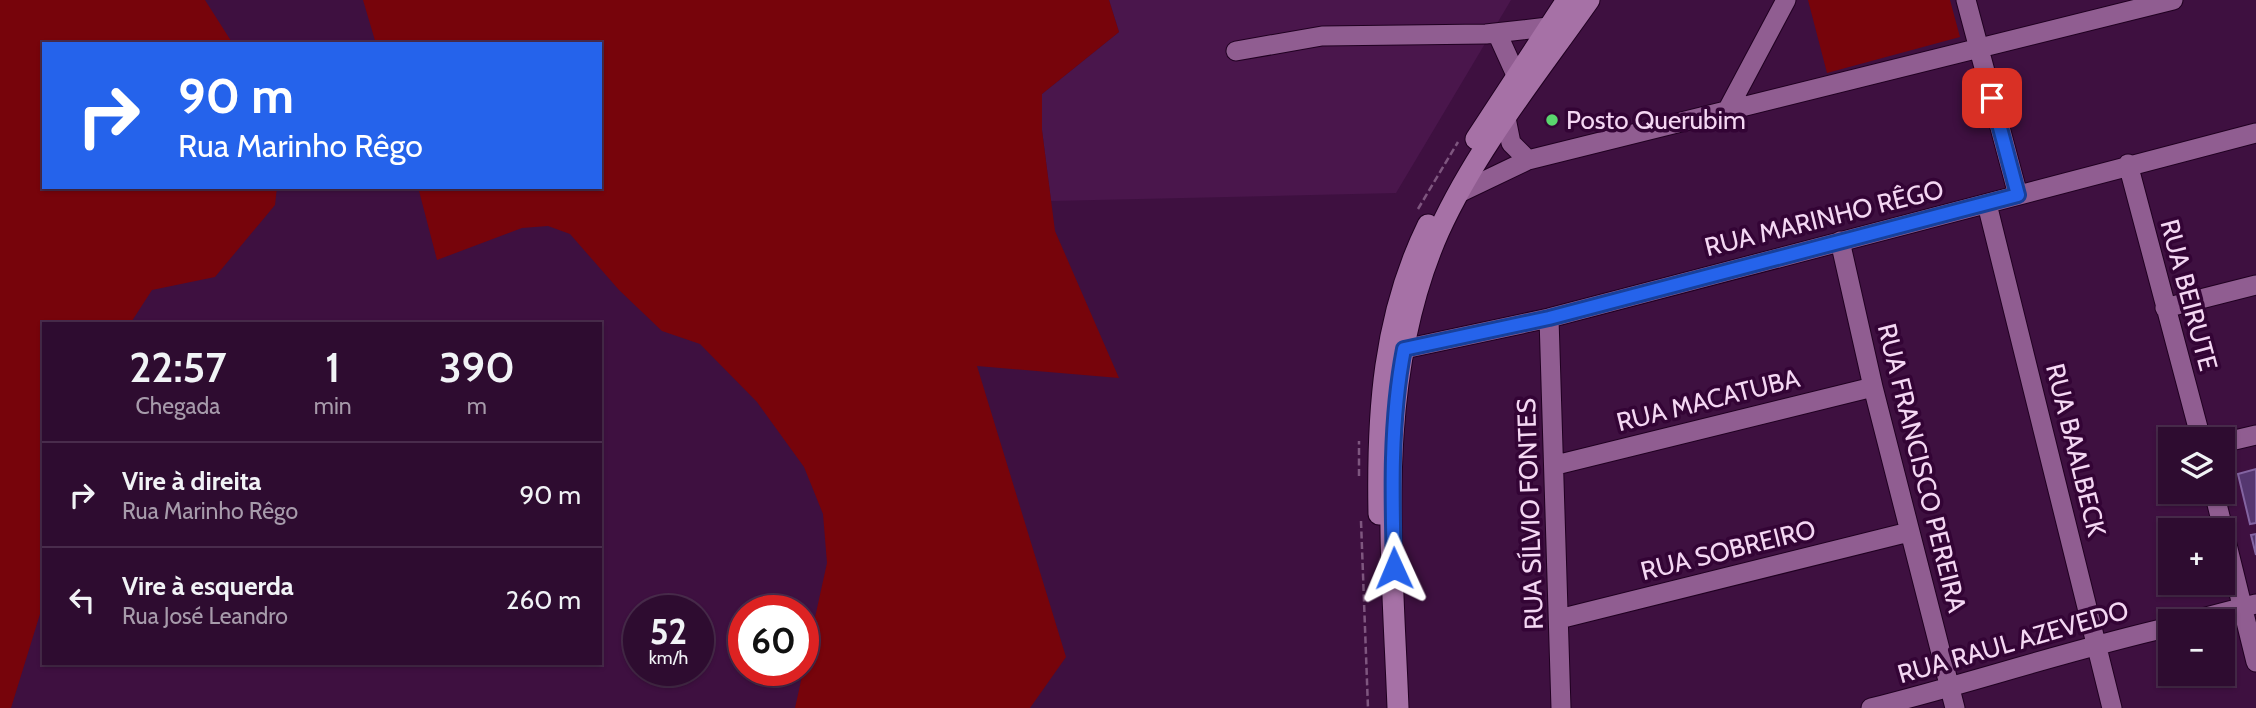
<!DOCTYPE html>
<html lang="pt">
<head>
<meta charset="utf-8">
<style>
  :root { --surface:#2e0c30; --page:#3a1a3c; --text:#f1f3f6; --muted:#a79bab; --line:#492c4c }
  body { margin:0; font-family:Cabin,sans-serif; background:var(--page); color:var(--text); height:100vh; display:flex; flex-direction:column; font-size:26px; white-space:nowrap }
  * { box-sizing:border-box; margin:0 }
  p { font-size:23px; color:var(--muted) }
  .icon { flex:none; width:38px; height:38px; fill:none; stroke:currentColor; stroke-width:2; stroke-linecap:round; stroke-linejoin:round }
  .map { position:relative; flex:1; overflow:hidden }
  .details { position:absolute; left:42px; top:322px; width:560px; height:343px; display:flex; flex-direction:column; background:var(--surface); border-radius:0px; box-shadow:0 2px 5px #0004,0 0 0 2px var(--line) }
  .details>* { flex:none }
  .hud { position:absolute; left:42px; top:42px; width:560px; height:147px; border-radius:0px; box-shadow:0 2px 5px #0004,0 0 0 2px var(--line); background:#2563eb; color:#fff; overflow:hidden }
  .tools { position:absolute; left:2158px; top:427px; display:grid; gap:14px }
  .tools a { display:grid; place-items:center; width:77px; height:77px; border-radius:0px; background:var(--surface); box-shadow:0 2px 5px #0004,0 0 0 2px var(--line); font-size:35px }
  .speed { position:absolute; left:623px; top:595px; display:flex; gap:14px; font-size:35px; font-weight:700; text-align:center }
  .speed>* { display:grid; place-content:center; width:91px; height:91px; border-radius:50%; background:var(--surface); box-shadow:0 2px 5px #0004,0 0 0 2px var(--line); line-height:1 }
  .speed small { font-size:18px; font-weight:400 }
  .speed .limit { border:10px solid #d22; background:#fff; color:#111 }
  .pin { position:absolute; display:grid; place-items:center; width:60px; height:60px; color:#fff; margin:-30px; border-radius:14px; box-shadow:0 4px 10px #0006 }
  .me { position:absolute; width:77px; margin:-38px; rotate:359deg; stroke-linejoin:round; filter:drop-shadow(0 0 5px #0008) }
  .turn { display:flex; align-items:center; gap:24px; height:147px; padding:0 21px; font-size:32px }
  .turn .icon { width:91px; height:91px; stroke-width:2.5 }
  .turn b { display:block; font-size:49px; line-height:60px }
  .eta { display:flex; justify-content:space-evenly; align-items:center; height:119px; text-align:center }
  .eta b { font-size:42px; font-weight:600; line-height:49px }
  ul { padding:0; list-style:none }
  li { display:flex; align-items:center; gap:21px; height:105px; padding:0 21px; border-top:2px solid var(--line) }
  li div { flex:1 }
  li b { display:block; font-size:26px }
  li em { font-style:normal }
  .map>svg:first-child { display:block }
</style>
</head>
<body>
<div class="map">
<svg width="2256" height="708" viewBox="0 0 2256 708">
  <rect width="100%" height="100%" fill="#3e1040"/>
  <path fill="#4a164c" d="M1109 0H1511L1396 193 1051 201 1042 130V94L1119 32Z"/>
  <path fill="#77040b" d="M0 0H205L233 44H44V187H277L275 205 215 277 152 290 130 324H44V601L11 708H0Z
    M363 0H1109L1119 32 1042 94V130L1055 231 1119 378 977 366 1066 657 1030 708H795L827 563 823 514 804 467 757 402 700 344 662 331 619 290 570 234 548 226 522 228 437 260 418 187H600V44H376Z
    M1808 0H1950L1960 37 1827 73Z"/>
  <path fill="#553770" stroke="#8364a1" stroke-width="2" d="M2256 469V523L2250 524 2238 474Z
    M2256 534V555L2251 535Z"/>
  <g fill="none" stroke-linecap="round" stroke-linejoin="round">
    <defs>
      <path id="minor" d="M1966 0 2018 195
        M1497 33 1516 75
        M1236 51 1322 36 1486 34 1548 27
        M1728 109 1786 0
        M1506 118 1511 143 1528 160
        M2128 164 2201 439
        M1459 193 1528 160 2173 0
        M1987 204 2112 708
        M1840 241 1873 387 1955 708
        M2165 308 2256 285
        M1549 318 1561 708
        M1404 349 1549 318 2256 133
        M2222 443 2256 435
        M1556 465 1873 387
        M2214 492 2256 662
        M1559 619 1909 532
        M2191 621 2256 604
        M1871 708C1971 683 2069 650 2170 627"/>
      <path id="major" d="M1476 139 1567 0
        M1379 514C1377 413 1383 317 1428 225
        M1398 708C1392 550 1373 379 1439 231 1477 148 1537 74 1589 0"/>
    </defs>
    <use href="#minor" stroke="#200021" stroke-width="21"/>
    <use href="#major" stroke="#200021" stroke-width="23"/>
    <path stroke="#7e567f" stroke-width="2.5" stroke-dasharray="7 3.5" stroke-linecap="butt" d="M1418 209 1458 142
      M1359 476V441
      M1361 521 1368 708"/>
    <use href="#minor" stroke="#905d91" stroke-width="19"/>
    <use href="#major" stroke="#a671a6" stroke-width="21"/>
  </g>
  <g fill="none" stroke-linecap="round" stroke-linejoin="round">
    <defs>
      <path id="route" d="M1394 568C1392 495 1390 421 1404 349L1549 318 2018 195 1992 98"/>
    </defs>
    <use href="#route" stroke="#184099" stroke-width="18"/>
    <use href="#route" stroke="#2563eb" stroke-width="12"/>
  </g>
  <circle fill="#5ad56e" stroke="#330435" stroke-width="2.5" cx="1552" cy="120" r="7"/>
  <g text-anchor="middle" stroke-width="7" stroke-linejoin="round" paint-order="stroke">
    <g font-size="26" fill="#f4d7f3" stroke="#330435" text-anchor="start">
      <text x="1566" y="129">Posto Querubim</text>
    </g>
    <g font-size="26" fill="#f4d7f3" stroke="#330435">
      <text transform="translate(1824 218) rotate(-14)" y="9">RUA MARINHO RÊGO</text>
      <text transform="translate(2189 295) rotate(75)" y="9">RUA BEIRUTE</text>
      <text transform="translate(1708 400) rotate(-14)" y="9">RUA MACATUBA</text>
      <text transform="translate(2076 450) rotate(76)" y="9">RUA BAALBECK</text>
      <text transform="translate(1922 468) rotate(76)" y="9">RUA FRANCISCO PEREIRA</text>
      <text transform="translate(1530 514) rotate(-92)" y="9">RUA SÍLVIO FONTES</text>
      <text transform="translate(1728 550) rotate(-14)" y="9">RUA SOBREIRO</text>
      <text transform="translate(2013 642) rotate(-16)" y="9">RUA RAUL AZEVEDO</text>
    </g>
  </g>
</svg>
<div class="tools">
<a><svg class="icon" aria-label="layers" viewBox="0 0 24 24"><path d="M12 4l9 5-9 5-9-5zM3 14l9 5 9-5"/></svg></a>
<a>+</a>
<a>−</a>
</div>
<div class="speed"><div>52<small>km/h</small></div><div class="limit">60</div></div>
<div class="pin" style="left:1992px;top:98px;background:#d93025"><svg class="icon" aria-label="arrive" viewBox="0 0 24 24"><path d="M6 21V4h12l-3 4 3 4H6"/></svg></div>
<svg class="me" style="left:1394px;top:568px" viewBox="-20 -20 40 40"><path d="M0-17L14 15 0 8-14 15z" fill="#2563eb" stroke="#fff" stroke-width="4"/></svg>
<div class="hud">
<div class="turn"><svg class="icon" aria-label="right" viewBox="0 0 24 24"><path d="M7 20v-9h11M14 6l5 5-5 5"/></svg><div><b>90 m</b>Rua Marinho Rêgo</div></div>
</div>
<section class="details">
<div class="eta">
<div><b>22:57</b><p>Chegada</p></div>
<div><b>1</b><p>min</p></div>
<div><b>390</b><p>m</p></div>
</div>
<ul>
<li><svg class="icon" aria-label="right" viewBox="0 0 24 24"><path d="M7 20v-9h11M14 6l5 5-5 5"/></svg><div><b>Vire à direita</b><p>Rua Marinho Rêgo</p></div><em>90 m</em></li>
<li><svg class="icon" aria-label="left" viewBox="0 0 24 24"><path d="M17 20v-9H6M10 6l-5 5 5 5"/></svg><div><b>Vire à esquerda</b><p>Rua José Leandro</p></div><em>260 m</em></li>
</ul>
</section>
</div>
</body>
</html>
